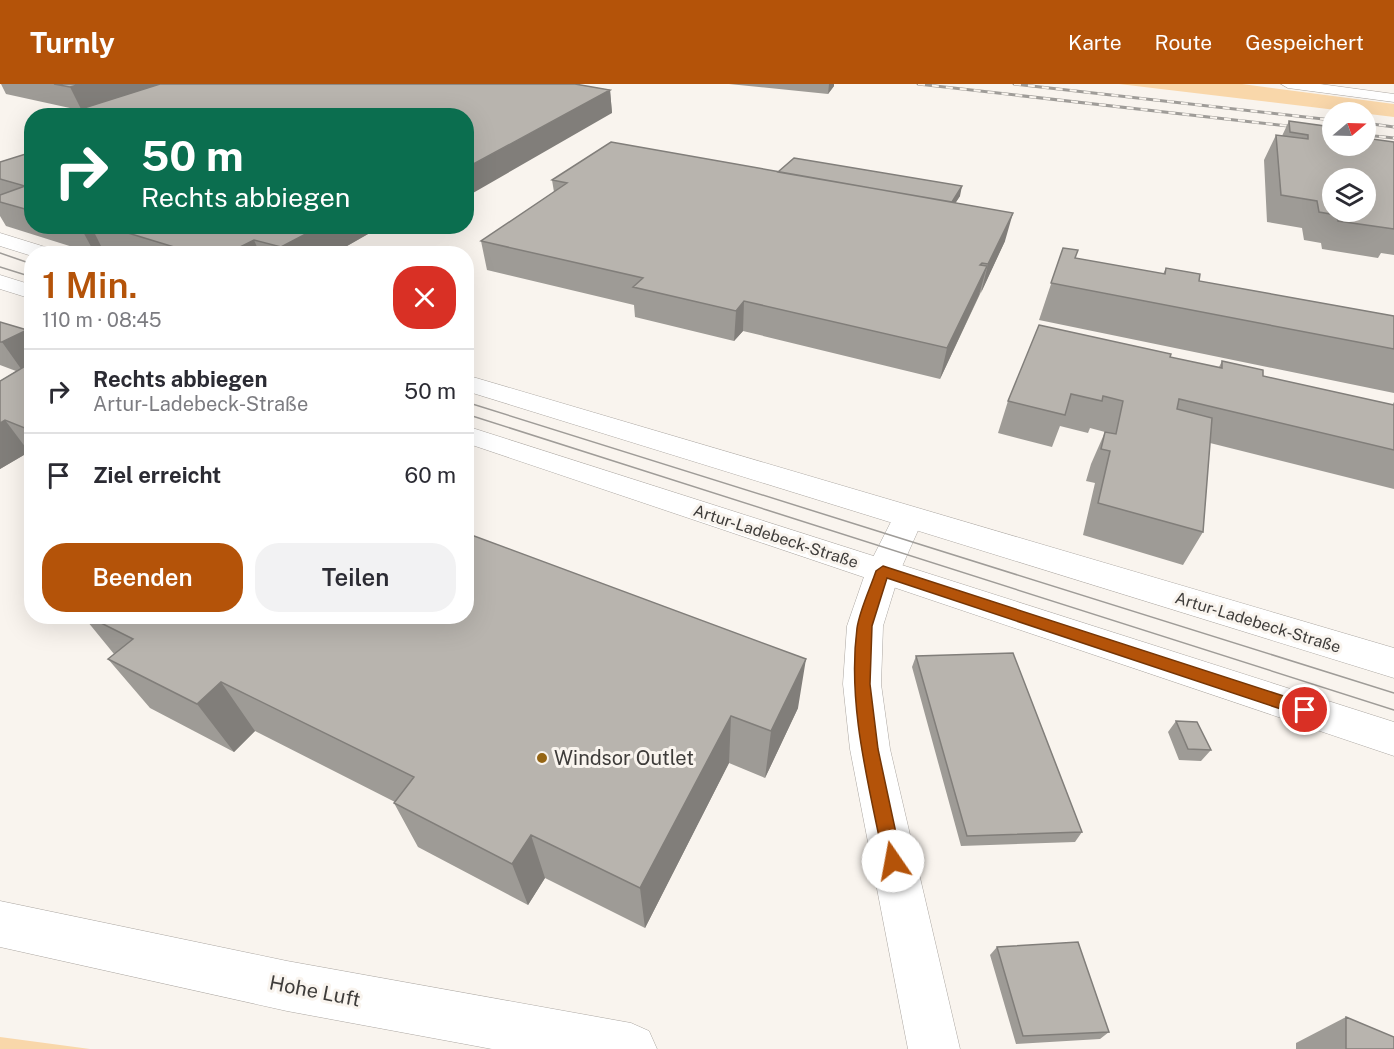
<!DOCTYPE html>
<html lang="de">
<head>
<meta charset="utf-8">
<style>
  :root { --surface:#fff; --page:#f2f2f3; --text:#2b2b33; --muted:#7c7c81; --line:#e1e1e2; --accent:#b45309 }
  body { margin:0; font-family:"Public Sans",sans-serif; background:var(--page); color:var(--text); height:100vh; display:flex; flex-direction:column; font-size:22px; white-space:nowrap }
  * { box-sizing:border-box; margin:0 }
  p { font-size:20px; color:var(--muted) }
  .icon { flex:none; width:33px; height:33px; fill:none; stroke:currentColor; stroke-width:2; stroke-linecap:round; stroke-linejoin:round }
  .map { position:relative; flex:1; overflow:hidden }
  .side { position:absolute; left:24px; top:162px; width:450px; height:378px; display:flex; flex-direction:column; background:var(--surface); border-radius:24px; box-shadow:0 6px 24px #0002 }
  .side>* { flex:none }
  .guide { position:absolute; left:24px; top:24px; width:450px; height:126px; border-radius:24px; box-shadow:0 6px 24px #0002; background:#0b6e4f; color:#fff; overflow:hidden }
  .needle { width:39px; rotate:71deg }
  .buttons { position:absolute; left:1322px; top:18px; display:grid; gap:12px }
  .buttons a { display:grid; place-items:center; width:54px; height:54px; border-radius:50%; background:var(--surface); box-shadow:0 6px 24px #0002; font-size:30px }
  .pin { position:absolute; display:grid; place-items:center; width:51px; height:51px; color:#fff; margin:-26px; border:3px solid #fff; border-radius:50%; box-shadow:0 2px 6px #0007 }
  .me { position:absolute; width:66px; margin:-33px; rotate:348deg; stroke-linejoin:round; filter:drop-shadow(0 0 4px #0008) }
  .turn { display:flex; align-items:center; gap:21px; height:126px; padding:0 18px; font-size:27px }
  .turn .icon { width:78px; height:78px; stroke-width:2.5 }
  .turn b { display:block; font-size:42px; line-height:51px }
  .round { display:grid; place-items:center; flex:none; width:63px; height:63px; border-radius:24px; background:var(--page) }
  .summary { display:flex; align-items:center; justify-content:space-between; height:102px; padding:0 18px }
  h1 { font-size:36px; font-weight:600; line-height:45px; color:var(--accent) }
  .action { display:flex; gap:12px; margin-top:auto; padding:12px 18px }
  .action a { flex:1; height:69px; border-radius:24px; background:var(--accent); color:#fff; font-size:24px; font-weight:600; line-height:69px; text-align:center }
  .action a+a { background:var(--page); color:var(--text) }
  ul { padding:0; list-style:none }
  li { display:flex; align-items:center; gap:18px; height:84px; padding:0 18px; border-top:2px solid var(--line) }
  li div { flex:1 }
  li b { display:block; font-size:22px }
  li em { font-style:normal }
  header { display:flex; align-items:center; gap:36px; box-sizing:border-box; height:84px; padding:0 30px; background:var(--accent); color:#fff }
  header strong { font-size:28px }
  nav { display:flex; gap:33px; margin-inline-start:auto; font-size:21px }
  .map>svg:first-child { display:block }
</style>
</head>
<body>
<header>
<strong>Turnly</strong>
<nav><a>Karte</a><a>Route</a><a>Gespeichert</a></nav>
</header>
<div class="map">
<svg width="1394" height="965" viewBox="0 0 1394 965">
  <rect width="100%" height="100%" fill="#f9f4ee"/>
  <path fill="#f9d7aa" d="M1119 0H1242L1394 20V33Z
    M0 953 90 965H0Z"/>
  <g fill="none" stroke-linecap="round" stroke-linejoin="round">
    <defs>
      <path id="minor" d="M908 422 919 426 924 433 900 487 883 542 881 600 890 665 960 965H908L850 665 843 600 847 542 866 487 897 426Z
        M0 817 287 877 631 939 649 947 657 965H492L287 927 0 863Z"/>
      <path id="tertiary" d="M0 149 55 166 58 170H32V172L0 162Z
        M0 191 32 201V215L0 205Z
        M466 291 1394 564V594L466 307Z
        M466 342 1394 638V672L466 359Z"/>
      <path id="trunk" d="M1281 0H1320L1394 10V18L1288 4Z"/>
    </defs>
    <use href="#minor" stroke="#aca7a2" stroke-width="1"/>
    <use href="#tertiary" stroke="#aca7a2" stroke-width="1"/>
    <use href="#trunk" stroke="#aca7a2" stroke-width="1"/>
    <use href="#minor" fill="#fff" fill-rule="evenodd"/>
    <use href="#tertiary" fill="#fff" fill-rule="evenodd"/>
    <use href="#trunk" fill="#fff" fill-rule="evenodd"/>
    <path stroke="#9f9c98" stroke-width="1.5" d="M0 169 32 180
      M0 183 32 193
      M466 318 1394 609
      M466 330 1394 626"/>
    <defs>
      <path id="rail" d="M918 0 1332 47
        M1014 0 1332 36
        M1365 39 1394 43
        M1365 51 1394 54"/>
    </defs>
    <use href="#rail" stroke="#9f9c98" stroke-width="3"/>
    <use href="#rail" stroke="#f9f4ee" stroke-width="2" stroke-dasharray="7" stroke-linecap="butt"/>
  </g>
  <path fill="#9e9b96" d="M1 0H575L610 6 612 29 466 32H65V30L79 26 6 10Z
    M729 0H834V2L828 10Z
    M1289 37 1332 62 1394 58V171L1381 169 1378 174 1322 165 1321 159 1304 156 1302 144 1267 138 1264 76 1276 51 1282 52Z
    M32 68V142H382L333 170H115L103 166 95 170 6 142 0 132V78Z
    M778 88 960 112 955 119 1005 157 940 295 743 247 734 257 635 233 634 221 487 186 481 157 554 108 552 96Z
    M1063 164 1075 174 1163 190 1166 184 1199 197 1394 232V309L1039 236Z
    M0 238 27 246 32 252V369L29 368 0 385V297L16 287 0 281Z
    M1222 277 1263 292 1392 321 1394 318V405L1210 359 1203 448 1183 481 1083 451 1095 399 1086 397 1091 380 1105 348 1090 344 1088 349 1060 342 1052 363 998 349 1008 317 1219 283Z
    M83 532H466L798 624 765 694 729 679 645 844 545 794 528 821 418 763 394 719 395 718 255 647 234 668 150 624 108 575 114 570Z
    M916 572 1082 748 1075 758 961 762 912 583Z
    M1176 637 1211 666 1201 677 1179 676 1168 648Z
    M997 863 1109 948 1100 955 1016 960 990 871Z
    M1346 933 1394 965H1296V959Z"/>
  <path fill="#817e7a" d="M81 0H164L82 27 70 3Z
    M829 0H834V2L828 10Z
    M610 6 612 29 466 113V84Z
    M962 102 960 112 939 145 941 135Z
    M1013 129 1005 157 981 209 988 180Z
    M80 142H91L103 166 95 170Z
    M321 142H382L333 170H284L281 163Z
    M254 156 260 170H226Z
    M987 182 979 211 940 295 947 264Z
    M744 217 743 247 734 257 736 227Z
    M27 246 32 252V285L24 289 2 258Z
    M5 336 29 368 0 385V339Z
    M806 575 798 624 765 694 771 647Z
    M221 598 255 647 234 668 197 620Z
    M731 632 729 679 645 844 640 804Z
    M531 751 545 794 528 821 512 780Z"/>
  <path fill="#b8b4ae" stroke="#817e7a" stroke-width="1.5" fill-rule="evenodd" d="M54 0H81L70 3Z
    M160 0H575L610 6 466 84V32H69L65 30Z
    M1289 37 1332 43V62H1365V54L1394 58V145L1338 137 1336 131 1319 128 1317 117 1281 111 1276 51 1308 55V51L1290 48ZM1332 94H1365V128H1332Z
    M611 58 1013 129 988 180 982 179 980 181 987 182 947 264 744 217 736 227 633 203 643 194 481 157 567 99 552 96Z
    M32 68V127L0 118V111L25 102 0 95V78Z
    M794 74 962 102 952 118 778 88Z
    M105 142H321L281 163 254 156 226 170H197Z
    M1063 164 1078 166 1075 174 1165 190 1166 184 1200 190 1199 197 1394 232V265L1051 199Z
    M0 238 27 246 2 258H0Z
    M1039 241 1171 270 1170 273 1222 284V277L1263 286V292L1394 321V366L1179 315 1177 325 1212 334 1203 448 1098 419 1110 367 1101 365 1105 348 1116 350 1123 317 1103 312 1102 317 1071 310 1065 331 1008 317Z
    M32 278V347L5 336 0 339V297Z
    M466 449 806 575 771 647 731 632 640 804 531 751 512 780 394 719 414 693 221 598 197 620 108 575 133 555 87 532H466Z
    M1013 569 1082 748 967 752 916 572Z
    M1176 637 1197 638 1211 666 1188 665Z
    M1078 858 1109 948 1023 952 997 863Z
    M1346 933 1394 953V965H1346Z"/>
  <path fill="#b45309" stroke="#753606" stroke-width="1.5" d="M883 482 1305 619 1311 621 1313 626 1311 631 1305 633 887 494 872 542 870 600 878 665 902 777 900 783 893 786 887 783 884 777C869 701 847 622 857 544 860 525 870 505 876 487Z"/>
  <circle fill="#956514" stroke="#f9f4ee" stroke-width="2" cx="542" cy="674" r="6"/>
  <g text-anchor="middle" stroke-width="6" stroke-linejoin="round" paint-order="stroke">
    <g font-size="16" fill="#3e3c3a" stroke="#f9f4ee">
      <text transform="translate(776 452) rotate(18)" y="6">Artur-Ladebeck-Straße</text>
      <text transform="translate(1258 538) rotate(17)" y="6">Artur-Ladebeck-Straße</text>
    </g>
    <g font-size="20" fill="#3e3c3a" stroke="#f9f4ee" text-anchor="start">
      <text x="554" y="681">Windsor Outlet</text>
    </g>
    <g font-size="20" fill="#3e3c3a" stroke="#f9f4ee">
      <text transform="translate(315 907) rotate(11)" y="7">Hohe Luft</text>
    </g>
  </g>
</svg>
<div class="buttons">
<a><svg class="needle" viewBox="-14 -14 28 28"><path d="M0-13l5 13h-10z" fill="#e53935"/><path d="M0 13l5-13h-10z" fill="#7c7c81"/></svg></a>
<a><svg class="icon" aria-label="layers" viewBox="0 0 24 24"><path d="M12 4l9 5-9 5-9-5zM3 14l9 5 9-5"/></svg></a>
</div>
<div class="pin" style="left:1305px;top:626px;background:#d93025"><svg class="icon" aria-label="arrive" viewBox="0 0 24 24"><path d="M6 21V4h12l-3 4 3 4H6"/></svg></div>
<svg class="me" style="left:893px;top:777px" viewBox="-20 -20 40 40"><circle r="19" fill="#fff"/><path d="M0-13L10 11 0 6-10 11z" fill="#b45309"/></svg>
<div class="guide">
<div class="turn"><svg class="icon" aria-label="right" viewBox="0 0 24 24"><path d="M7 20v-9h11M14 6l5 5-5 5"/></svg><div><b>50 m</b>Rechts abbiegen</div></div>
</div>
<section class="side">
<div class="summary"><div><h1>1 Min.</h1><p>110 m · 08:45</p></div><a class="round" style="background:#d93025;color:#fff"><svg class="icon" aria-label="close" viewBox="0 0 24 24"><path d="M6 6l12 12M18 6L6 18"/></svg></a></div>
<ul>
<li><svg class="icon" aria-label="right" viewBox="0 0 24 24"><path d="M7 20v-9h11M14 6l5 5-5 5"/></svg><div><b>Rechts abbiegen</b><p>Artur-Ladebeck-Straße</p></div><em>50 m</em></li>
<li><svg class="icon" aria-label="arrive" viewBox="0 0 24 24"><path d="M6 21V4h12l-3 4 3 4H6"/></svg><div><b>Ziel erreicht</b></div><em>60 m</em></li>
</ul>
<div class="action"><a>Beenden</a><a>Teilen</a></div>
</section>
</div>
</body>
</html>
